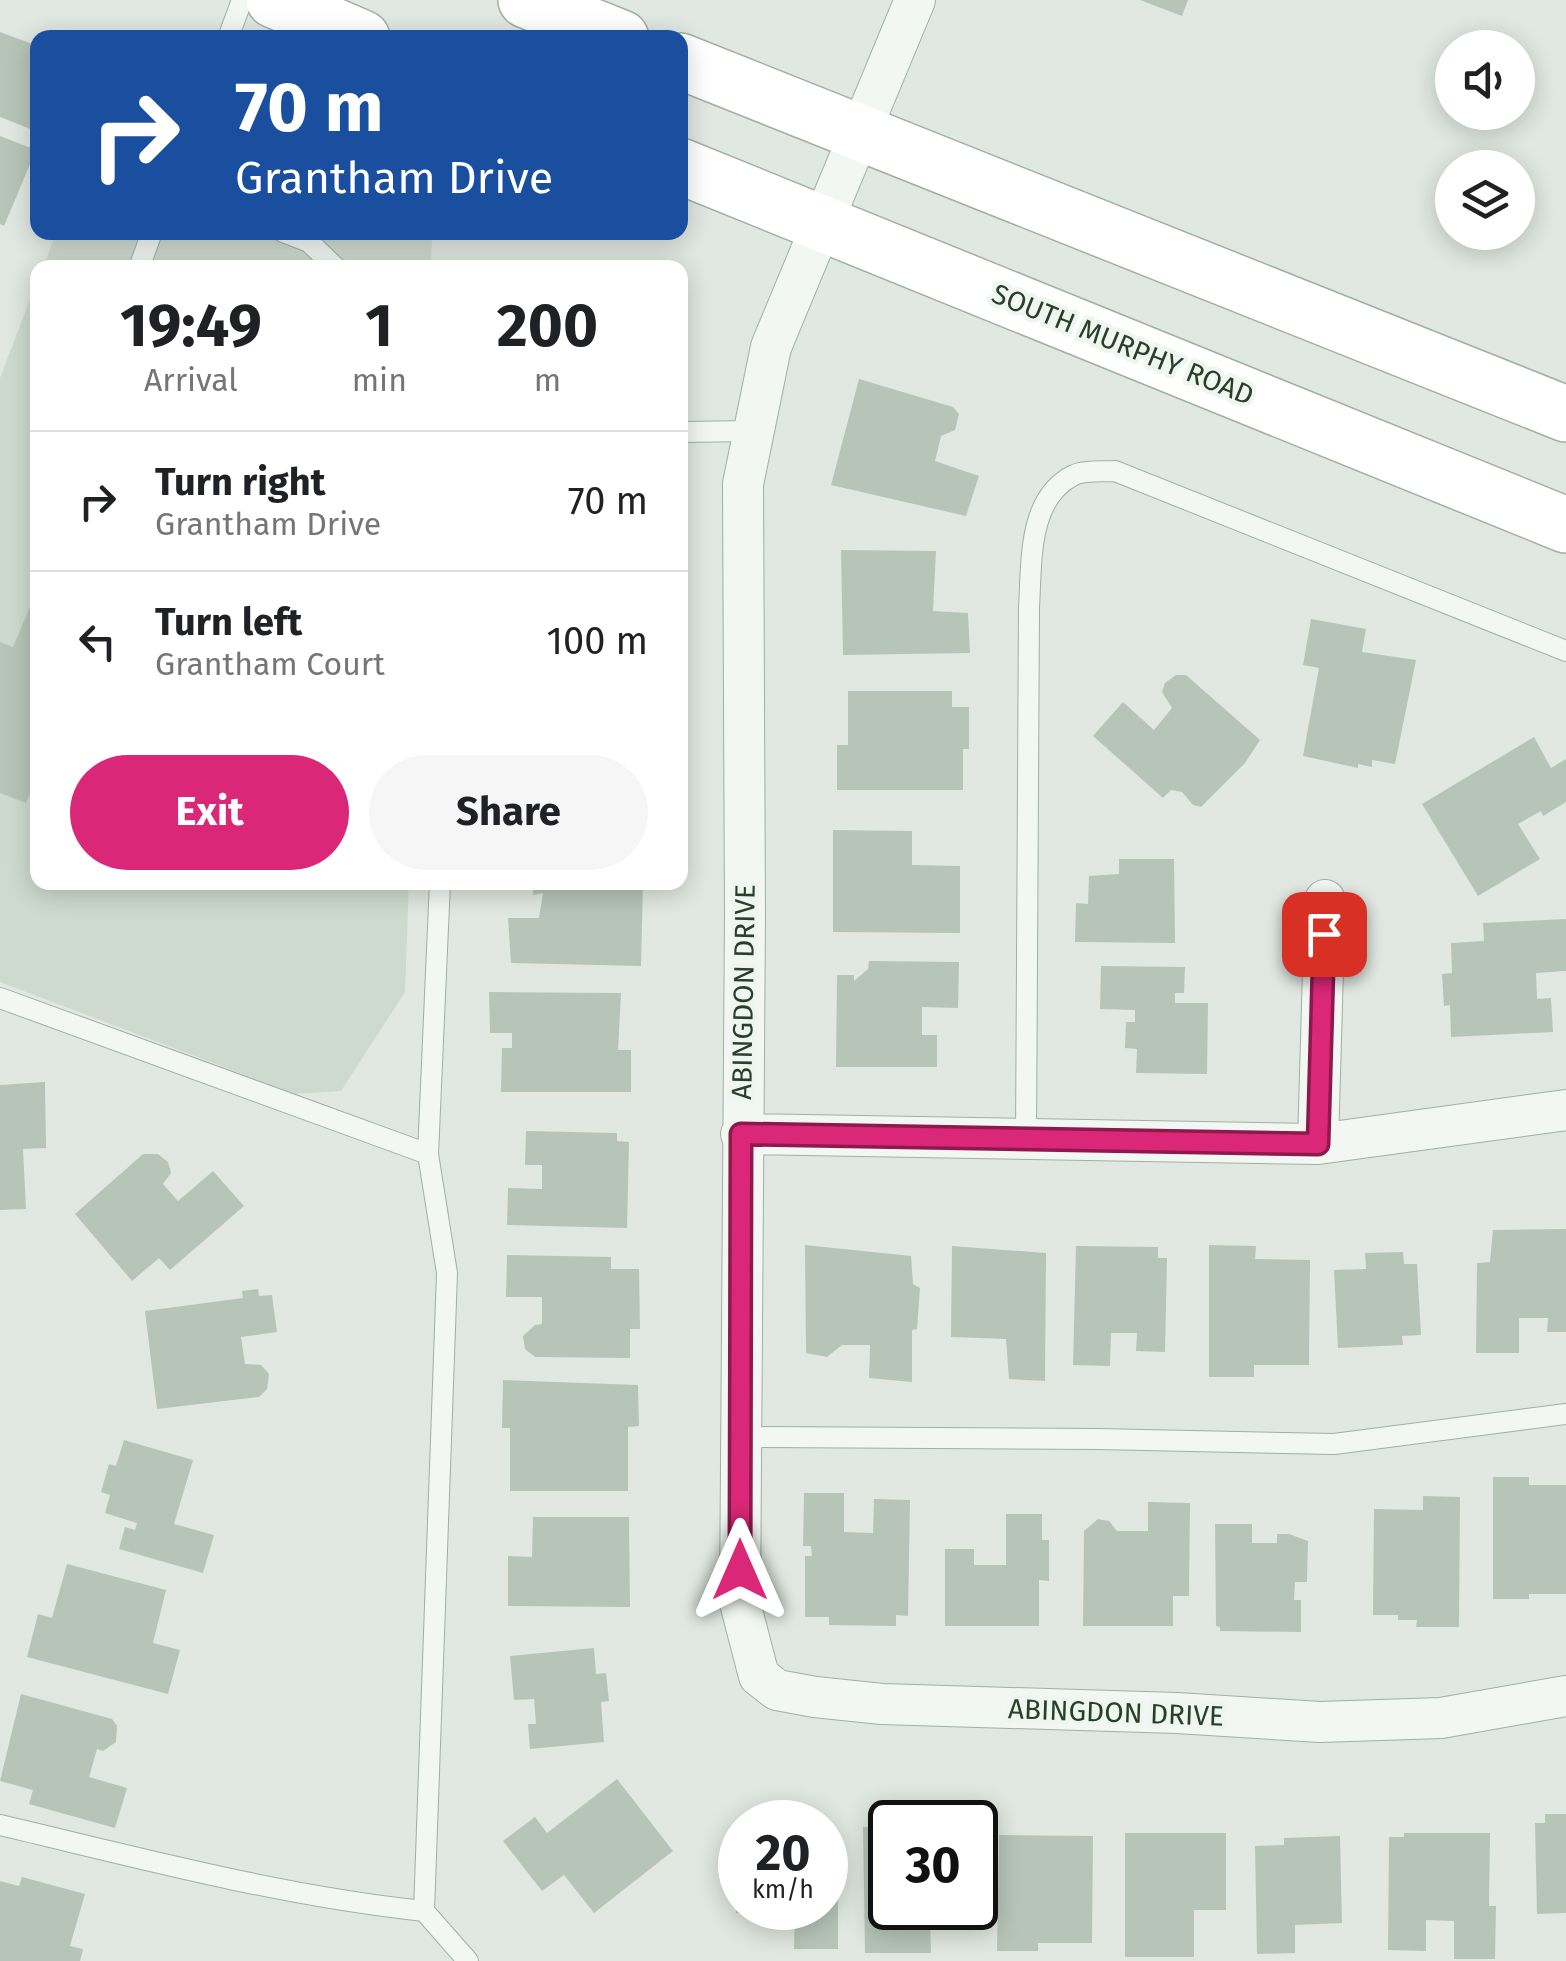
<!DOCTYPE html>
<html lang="en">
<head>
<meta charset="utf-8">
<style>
  :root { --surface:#fff; --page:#f6f6f6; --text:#202124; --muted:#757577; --line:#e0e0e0; --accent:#db2777 }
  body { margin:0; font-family:"Fira Sans",sans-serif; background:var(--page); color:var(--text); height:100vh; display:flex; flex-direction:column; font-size:38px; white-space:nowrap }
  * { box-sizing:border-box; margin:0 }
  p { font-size:32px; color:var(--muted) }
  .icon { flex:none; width:55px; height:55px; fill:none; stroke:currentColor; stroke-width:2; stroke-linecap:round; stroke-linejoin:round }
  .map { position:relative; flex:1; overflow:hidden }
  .side { position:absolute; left:30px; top:260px; width:658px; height:630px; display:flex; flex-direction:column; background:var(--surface); border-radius:20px; box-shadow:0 5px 25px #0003 }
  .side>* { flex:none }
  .hud { position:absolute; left:30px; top:30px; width:658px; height:210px; border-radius:20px; box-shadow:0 5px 25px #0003; background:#1a4fa0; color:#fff; overflow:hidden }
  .controls { position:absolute; left:1435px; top:30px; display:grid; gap:20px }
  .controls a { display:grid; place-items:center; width:100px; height:100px; border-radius:50%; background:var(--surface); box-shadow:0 5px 25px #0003; font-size:50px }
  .speed { position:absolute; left:718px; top:1800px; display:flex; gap:20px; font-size:50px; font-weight:700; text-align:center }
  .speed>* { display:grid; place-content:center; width:130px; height:130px; border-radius:50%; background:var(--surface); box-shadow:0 5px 25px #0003; line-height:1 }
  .speed small { font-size:25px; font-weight:400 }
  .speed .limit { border:5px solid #111; border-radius:15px; background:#fff; color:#111 }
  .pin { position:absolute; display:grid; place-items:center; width:85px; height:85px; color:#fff; margin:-42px; border-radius:20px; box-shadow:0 5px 15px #0006 }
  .me { position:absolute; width:110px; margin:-55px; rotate:0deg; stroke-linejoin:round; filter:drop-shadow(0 0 8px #0008) }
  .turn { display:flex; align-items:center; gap:35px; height:210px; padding:0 40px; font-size:45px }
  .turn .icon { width:130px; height:130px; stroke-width:2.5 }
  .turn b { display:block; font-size:70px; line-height:85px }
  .eta { display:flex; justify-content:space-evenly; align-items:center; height:170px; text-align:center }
  .eta b { font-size:60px; font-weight:700; line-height:70px }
  .primary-button { display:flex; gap:20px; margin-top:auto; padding:20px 40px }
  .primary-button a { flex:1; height:115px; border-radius:60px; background:var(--accent); color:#fff; font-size:40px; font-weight:700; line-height:115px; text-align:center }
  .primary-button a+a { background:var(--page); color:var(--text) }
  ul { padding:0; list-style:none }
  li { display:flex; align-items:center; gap:30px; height:140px; padding:0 40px; border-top:2px solid var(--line) }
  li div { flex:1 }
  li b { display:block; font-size:38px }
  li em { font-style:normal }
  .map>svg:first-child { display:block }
</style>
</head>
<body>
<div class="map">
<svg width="1566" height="1961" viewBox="0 0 1566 1961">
  <rect width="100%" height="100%" fill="#e0e8e1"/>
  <path fill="#cedacf" d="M56 233H432L431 267 43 268Z
    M37 281 38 882 409 883 405 992 341 1091 295 1094 0 982V378Z"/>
  <path fill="#b7c5b9" d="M1140 0H1188L1182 16Z
    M0 32 38 46V132L0 117Z
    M0 136 36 150 4 226 0 224Z
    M859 379 953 407 959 414 955 430 941 436 935 461 979 476 966 516 831 485Z
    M841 550 936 551 933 611 968 613 970 653 843 655Z
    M38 588V775L26 803 0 793V642L13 647Z
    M1311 619 1366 629 1362 652 1416 660 1395 764 1372 760V767L1358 764V768L1303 756 1319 668 1303 665Z
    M1176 675H1186L1260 740 1245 763 1201 807 1193 805 1182 792 1171 790 1163 798 1093 736 1123 702 1154 730 1172 708 1162 692 1165 683Z
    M848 691H952V707H969V749H963V790H837V745H848Z
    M1534 737 1551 768 1566 759V802L1543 816 1541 811 1518 824 1540 859 1478 896 1422 804Z
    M833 830 912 831V865L960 866V933L833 932Z
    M1119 859H1174L1175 943 1075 942 1076 903 1088 904 1089 876 1119 874Z
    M533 882H643L641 966 511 963 508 918H539L543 893 533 895Z
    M1566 919V971L1536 973 1537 999 1551 998 1553 1032 1451 1037 1450 1005 1444 1006 1442 974 1452 973 1451 943 1484 941 1483 923Z
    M869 961 959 962 958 1008 922 1007V1035H937V1067H836L837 975H854V981L868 969Z
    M1101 966 1185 967 1184 993H1175V1003H1208L1207 1074 1136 1073 1137 1049 1125 1048 1126 1022H1135V1010L1100 1009Z
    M489 992 621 993 618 1050H631V1092H501L502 1048H512V1033H490Z
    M45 1082 46 1148 23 1149 26 1209 0 1210V1085Z
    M526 1131 617 1133V1141L629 1142 627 1228 507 1225 508 1188 542 1189V1165H525Z
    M143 1154H158L168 1162 171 1173 163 1184 178 1201 213 1171 244 1206 170 1270 159 1258 132 1281 75 1214Z
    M1566 1229V1332H1547L1548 1318H1519V1353H1476L1477 1263 1490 1262 1493 1230Z
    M805 1245 911 1256 913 1284 920 1288 917 1329 912 1330V1382L869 1378 870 1345H842L827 1357 806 1353Z
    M1209 1245 1256 1246 1255 1259 1310 1260 1309 1365H1254V1377H1209Z
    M952 1246 1046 1253 1045 1381 1009 1379 1006 1339 951 1337Z
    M1076 1246 1158 1247V1258H1167L1165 1352 1136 1351 1137 1333H1111L1110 1366 1073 1365Z
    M1403 1252 1404 1264H1417L1421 1335 1402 1336 1403 1345 1338 1348 1334 1270 1366 1269 1365 1253Z
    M507 1255 611 1257V1269H639L640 1329H630V1358L535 1357 525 1349 523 1336 535 1325 542 1324V1297H506Z
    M258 1289 259 1296 272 1295 277 1332 241 1337 245 1364 261 1365 269 1374 267 1389 259 1397 157 1409 145 1311 243 1298 242 1291Z
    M503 1380 638 1385 639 1426 628 1427V1491H510V1428H502Z
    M124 1440 193 1460 174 1524 214 1535 203 1573 119 1549 125 1527 135 1530 137 1523 105 1513 110 1495 101 1492 109 1464 116 1466Z
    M1493 1477H1529V1485H1566V1594H1529V1599H1493Z
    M804 1493H844V1532L873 1533 874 1499 910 1500 908 1616 896 1615V1626L829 1625V1617H805V1556H812L811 1546H803Z
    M1423 1496 1460 1497 1459 1627H1416L1417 1620H1398V1615H1373L1374 1509 1423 1510Z
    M1148 1502 1190 1503 1189 1596H1173V1626H1083L1084 1531 1098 1519 1109 1521 1117 1531H1148Z
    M1006 1514H1042V1540H1049V1581L1039 1580V1626H945V1549H974V1565H1006Z
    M533 1517H629L630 1607 508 1606V1556L532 1557Z
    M1215 1524H1252V1543H1277V1534H1289L1308 1541 1307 1582H1295L1294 1600H1301V1632L1220 1631V1627L1216 1626Z
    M67 1564 166 1590 153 1643 180 1650 168 1694 27 1657 38 1614 52 1618Z
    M594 1648 596 1674 606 1673 609 1701 601 1702 604 1742 530 1749 528 1724H536L534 1699 514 1700 510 1656Z
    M21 1694 112 1719 117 1726 116 1742 103 1751 97 1749 89 1777 127 1788 115 1828 29 1804 33 1790 0 1781Z
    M617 1779 673 1851 594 1913 564 1875 542 1891 503 1841 535 1817 547 1833Z
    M1545 1814H1566V1913L1537 1914 1535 1823H1545Z
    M890 1826V1908H931V1915H913L914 1922 930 1921 931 1953H865L863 1827Z
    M1125 1833H1226V1910H1194V1957H1125Z
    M1404 1833H1490L1489 1906H1496L1495 1959H1454V1921L1426 1920V1951L1388 1950 1389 1837H1404Z
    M999 1835 1093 1836 1092 1943H1038V1951H997Z
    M1340 1836 1342 1923 1295 1925V1953L1257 1954 1255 1846 1284 1845V1838Z
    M22 1877 85 1894 70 1946 83 1949 80 1961H0V1881L19 1886Z
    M825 1889 838 1890V1949H794L795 1908H825Z
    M737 1891H740V1908H774L773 1913H736Z"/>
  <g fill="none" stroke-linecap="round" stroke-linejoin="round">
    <defs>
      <path id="lane" d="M228 38 242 0
        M283 232 309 242 336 268
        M139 268 152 232
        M680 432 754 431
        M0 998 428 1154 447 1273 424 1911C281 1896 140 1858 0 1825
        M1026 1139 1029 607C1032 563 1027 498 1074 475 1085 470 1103 472 1115 471L1566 651
        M428 1154 440 882
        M741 1437 1098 1439 1334 1444 1566 1414
        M424 1911 468 1961"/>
      <path id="street" d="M915 0 771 347 743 484 745 916 740 1603 759 1676 777 1690 815 1697 882 1704 1177 1713 1320 1722 1441 1718 1566 1696
        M741 1134 1318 1144 1566 1110
        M1318 1144 1325 900"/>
      <path id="secondary" d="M274 0 362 38
        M526 0 621 38
        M680 61 1566 414
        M680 166 1566 525"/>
    </defs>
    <use href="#lane" stroke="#a2afa3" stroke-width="22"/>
    <use href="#street" stroke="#a2afa3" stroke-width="42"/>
    <use href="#secondary" stroke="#a2afa3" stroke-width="58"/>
    <use href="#lane" stroke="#f2f7f3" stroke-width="20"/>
    <use href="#street" stroke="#f2f7f3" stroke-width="40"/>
    <use href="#secondary" stroke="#fff" stroke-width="55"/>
  </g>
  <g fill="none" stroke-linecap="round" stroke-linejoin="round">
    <defs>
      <path id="route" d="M740 1570 741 1134 1318 1144 1324 934"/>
    </defs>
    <use href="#route" stroke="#8e194d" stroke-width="25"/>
    <use href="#route" stroke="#db2777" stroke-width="18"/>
  </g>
  <g text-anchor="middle" stroke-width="9" stroke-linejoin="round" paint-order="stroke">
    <g font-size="28" fill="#293f2c" stroke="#eff6f0">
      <text transform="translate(1123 344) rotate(22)" y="10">SOUTH MURPHY ROAD</text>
      <text transform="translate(743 992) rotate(-89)" y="10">ABINGDON DRIVE</text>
      <text transform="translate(1116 1712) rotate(2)" y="10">ABINGDON DRIVE</text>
    </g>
  </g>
</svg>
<div class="controls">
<a><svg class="icon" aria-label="sound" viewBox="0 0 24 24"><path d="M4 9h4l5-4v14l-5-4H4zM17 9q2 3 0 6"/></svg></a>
<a><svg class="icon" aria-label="layers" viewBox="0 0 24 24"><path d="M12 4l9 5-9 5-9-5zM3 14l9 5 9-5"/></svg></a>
</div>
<div class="speed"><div>20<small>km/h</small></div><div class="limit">30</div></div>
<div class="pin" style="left:1324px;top:934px;background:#d93025"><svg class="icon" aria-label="arrive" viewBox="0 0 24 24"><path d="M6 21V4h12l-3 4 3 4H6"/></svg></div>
<svg class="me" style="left:740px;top:1570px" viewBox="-20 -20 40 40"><path d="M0-17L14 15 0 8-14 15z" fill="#db2777" stroke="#fff" stroke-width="4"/></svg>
<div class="hud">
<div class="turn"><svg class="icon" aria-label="right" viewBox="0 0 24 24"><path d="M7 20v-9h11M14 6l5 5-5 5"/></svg><div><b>70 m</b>Grantham Drive</div></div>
</div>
<section class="side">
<div class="eta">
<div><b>19:49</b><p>Arrival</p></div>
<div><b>1</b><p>min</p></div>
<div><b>200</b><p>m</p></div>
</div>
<ul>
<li><svg class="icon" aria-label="right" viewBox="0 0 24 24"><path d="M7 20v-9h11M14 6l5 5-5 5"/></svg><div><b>Turn right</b><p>Grantham Drive</p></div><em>70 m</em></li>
<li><svg class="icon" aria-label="left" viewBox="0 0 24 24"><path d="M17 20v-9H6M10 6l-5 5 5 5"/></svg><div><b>Turn left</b><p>Grantham Court</p></div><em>100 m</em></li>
</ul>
<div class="primary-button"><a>Exit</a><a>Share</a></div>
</section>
</div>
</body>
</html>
